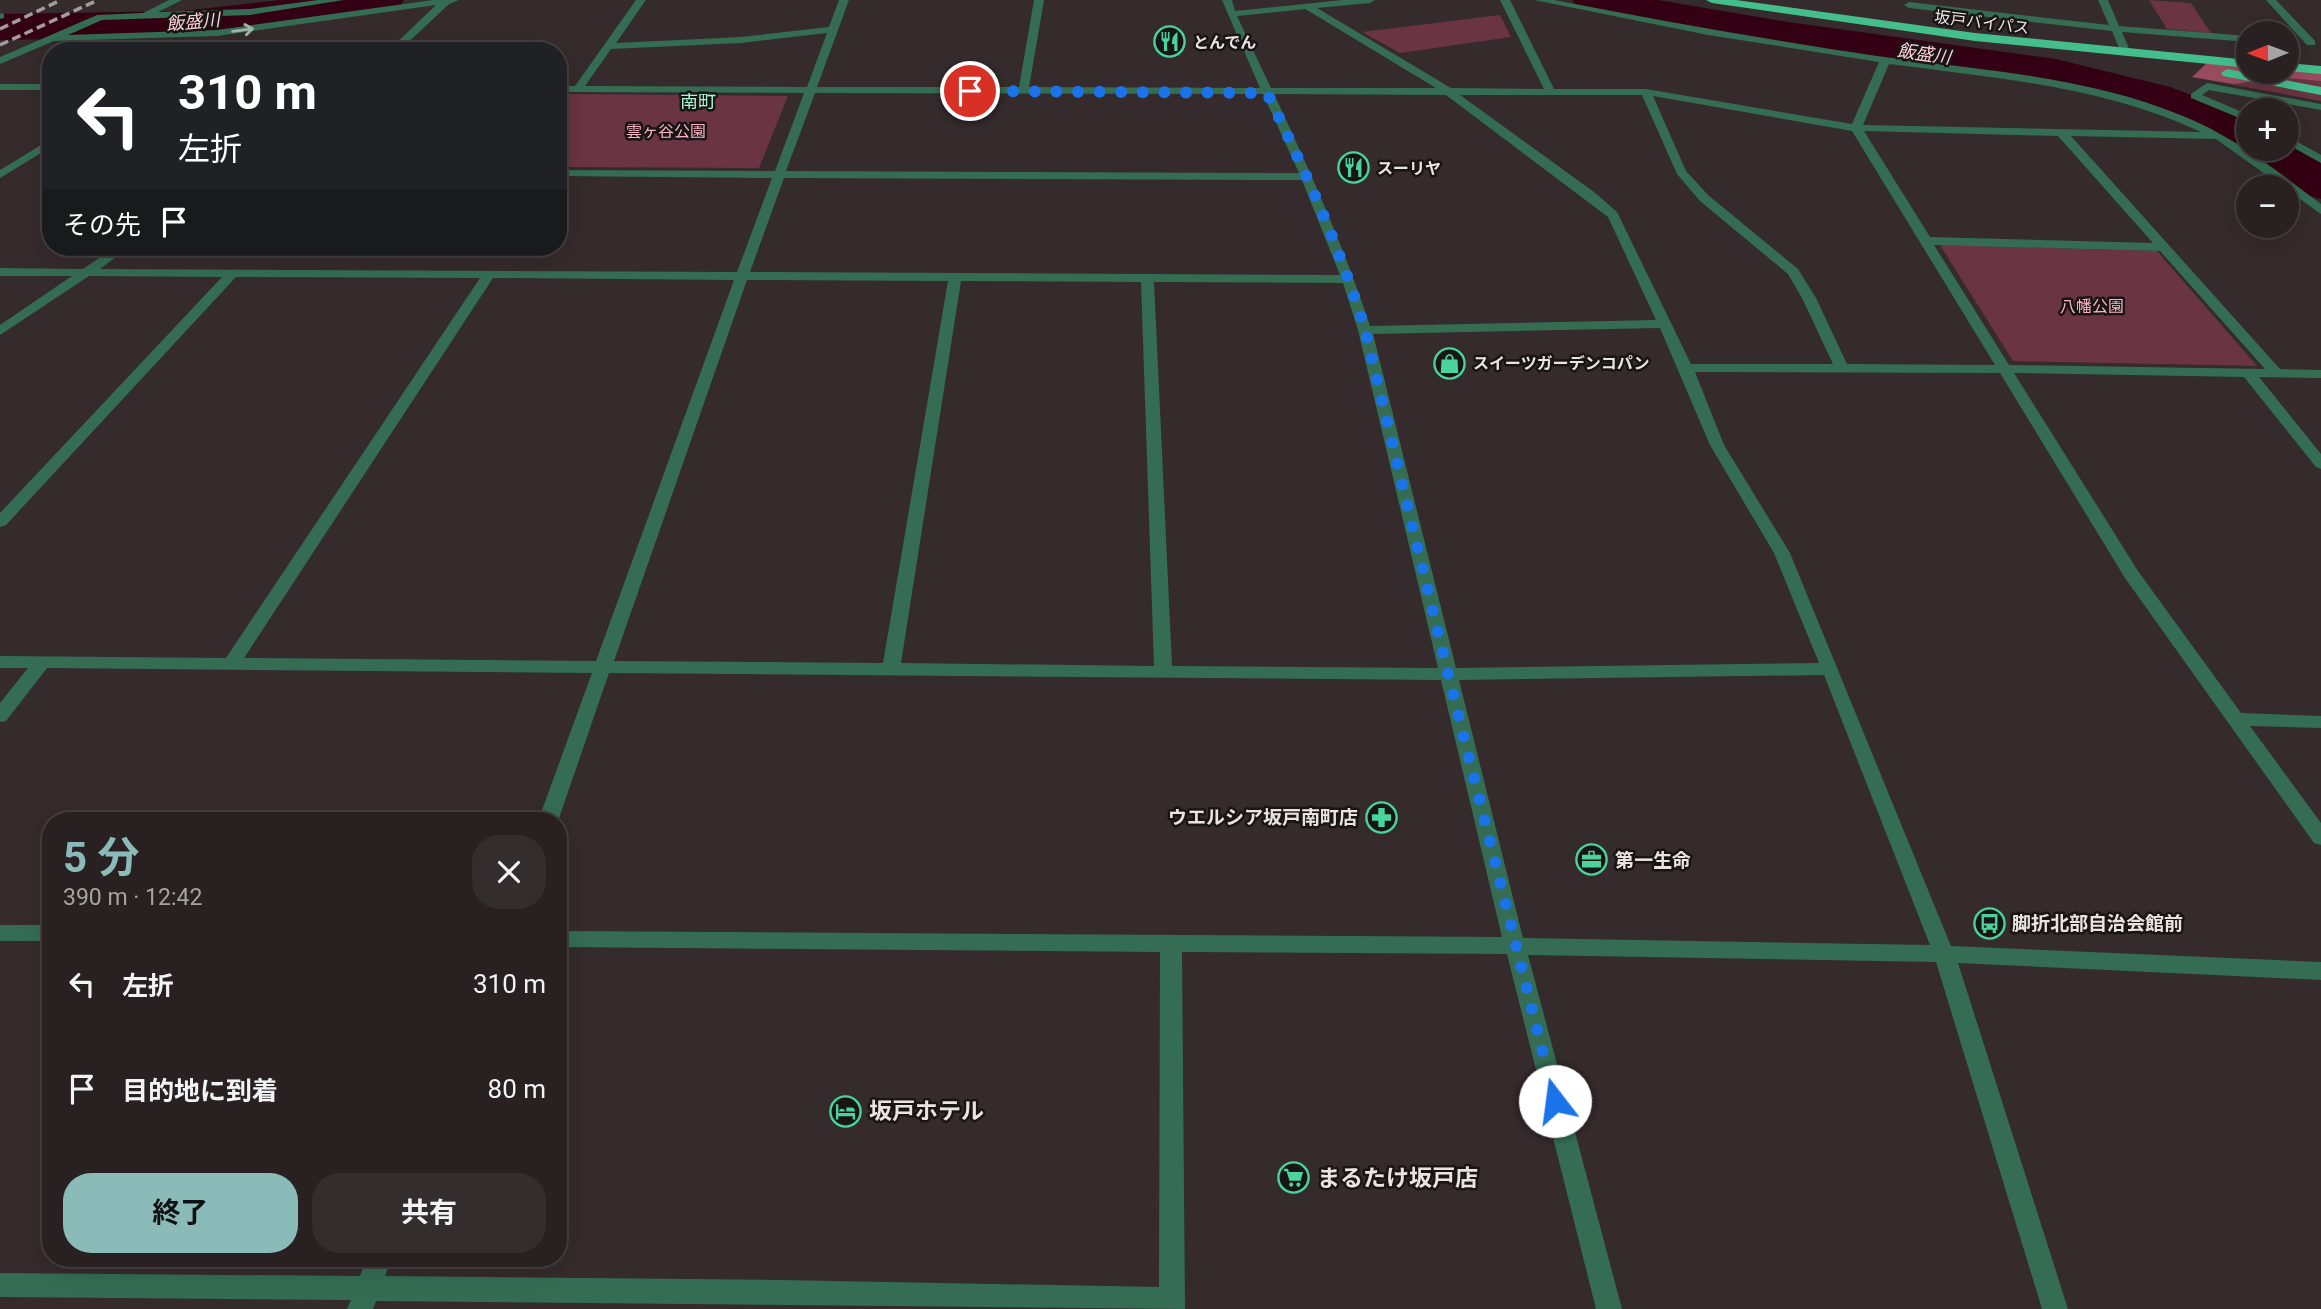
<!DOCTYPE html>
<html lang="ja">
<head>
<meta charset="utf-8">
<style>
  :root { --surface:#282021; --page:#342d2e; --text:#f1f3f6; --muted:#a5a3a5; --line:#443e3f; --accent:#8bbbb9 }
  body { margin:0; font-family:Roboto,"Noto Sans JP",sans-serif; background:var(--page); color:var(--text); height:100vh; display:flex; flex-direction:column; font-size:26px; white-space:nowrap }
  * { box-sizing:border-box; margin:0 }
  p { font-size:23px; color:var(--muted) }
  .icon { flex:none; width:38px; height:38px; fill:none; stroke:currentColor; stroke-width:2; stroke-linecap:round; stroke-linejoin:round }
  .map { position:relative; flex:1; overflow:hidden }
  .side { position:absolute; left:42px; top:812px; width:525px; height:455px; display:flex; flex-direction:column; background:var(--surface); border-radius:28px; box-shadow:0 7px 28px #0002,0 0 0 2px var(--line) }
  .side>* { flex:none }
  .hud { position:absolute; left:42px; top:42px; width:525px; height:214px; border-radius:28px; box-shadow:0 7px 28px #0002,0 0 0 2px var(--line); background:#202124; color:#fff; overflow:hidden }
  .needle { width:46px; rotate:269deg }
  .tools { position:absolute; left:2236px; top:21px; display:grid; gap:14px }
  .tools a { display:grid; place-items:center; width:63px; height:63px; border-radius:50%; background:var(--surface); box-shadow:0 7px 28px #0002,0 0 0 2px var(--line); font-size:35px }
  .pin { position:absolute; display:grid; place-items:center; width:60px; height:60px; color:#fff; margin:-30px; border:4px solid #fff; border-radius:50%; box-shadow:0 2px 7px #0007 }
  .me { position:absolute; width:77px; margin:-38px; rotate:345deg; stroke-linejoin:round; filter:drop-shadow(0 0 5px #0008) }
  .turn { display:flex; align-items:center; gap:24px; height:147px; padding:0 21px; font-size:32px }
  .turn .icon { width:91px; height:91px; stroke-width:2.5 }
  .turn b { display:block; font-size:49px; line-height:60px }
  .then { display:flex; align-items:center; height:66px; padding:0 21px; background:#0003; gap:14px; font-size:26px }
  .round { display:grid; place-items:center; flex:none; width:74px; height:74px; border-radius:28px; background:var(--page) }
  .head { display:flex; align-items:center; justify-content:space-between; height:119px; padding:0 21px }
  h1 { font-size:42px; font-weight:700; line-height:52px; color:var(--accent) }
  .primary-button { display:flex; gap:14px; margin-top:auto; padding:14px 21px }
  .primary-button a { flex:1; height:80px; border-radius:28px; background:var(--accent); color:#111; font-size:28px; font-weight:700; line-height:80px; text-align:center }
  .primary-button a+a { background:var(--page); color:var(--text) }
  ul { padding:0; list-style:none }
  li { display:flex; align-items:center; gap:21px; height:105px; padding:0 21px }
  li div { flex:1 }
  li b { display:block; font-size:26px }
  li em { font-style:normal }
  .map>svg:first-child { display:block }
</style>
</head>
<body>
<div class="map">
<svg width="2321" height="1309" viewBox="0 0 2321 1309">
  <rect width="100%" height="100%" fill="#352a2c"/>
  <path fill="#6b3442" d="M2149 0 2191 3 2211 33 2167 29Z
    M1500 15 1511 37 1400 53 1362 32Z
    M2249 72 2321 73V101L2192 77Z
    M558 94H565L788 96 759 168 558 167Z
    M1940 245 2157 251 2257 366 2013 361Z"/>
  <path fill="#994c5f" d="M2207 63 2249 67V72L2287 70 2321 73V81L2279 77 2234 84 2192 77Z"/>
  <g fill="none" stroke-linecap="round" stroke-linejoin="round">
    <path fill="#340013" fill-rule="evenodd" d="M280 0H404L398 9 384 12 183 37 0 40V14L183 11Z
      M1572 0H1658L1788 22 2056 59 2170 87 2249 117V149H2287L2289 139 2321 161V199C2295 193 2263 172 2248 149L2138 106 2056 86 1755 42 1578 9Z"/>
    <path fill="#346d54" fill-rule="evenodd" d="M169 0H182L158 12 250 9 318 0H344L250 15 102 20 68 35 217 30 433 0H459L449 4 399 51H388L436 5 217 36 54 41 0 64V57L97 15 143 13Z
      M636 0H646L616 43 741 37 829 27 839 0H849L817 87H1019L1034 0H1044L1029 87 1260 88 1222 0H1232L1235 11 1342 0H1375L1370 3 1317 8 1451 88 1544 89 1500 0H1510L1554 89H1646L1852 124 1879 62 1708 35 1534 0H1554C1661 21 1769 40 1877 56 1979 70 2087 76 2183 116 2235 137 2277 171 2321 204V214L2216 139 2071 136 2280 369 2321 370V378L2259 377 2321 454V469L2316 467 2244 377 2014 373 2138 571 2241 713 2321 716V728L2250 726 2321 823V845L2314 843 2125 578 2000 373 1695 372 1724 445 1790 553 1951 946 2321 962V980L1958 963 2068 1309H2042L1936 962 1528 955 1622 1309H1596L1507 954 1182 952 1185 1309 376 1301 373 1309H347L351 1300 0 1297V1273L360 1276 367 1258H392L385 1276 781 1280 1159 1287 1160 952 558 947V931L1502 937 1441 680 609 673 558 821H538L592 673 47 668 6 721 0 722V703L28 668H0V656L226 658 480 278 236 277 6 525 0 527V513L222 277 89 276 0 335V325L72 276H0V268L83 269 115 247H129L100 269 737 272 772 178 558 176V170L775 171 804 93 558 92V86H575ZM1306 9 1307 10 1436 88H1271L1237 16ZM827 33 807 87 585 86 611 49 741 43ZM1889 64C1995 78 2103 86 2201 132L1863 125ZM815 93 1263 94 1299 173 786 171ZM1274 94 1446 95 1608 217 1656 320 1370 326C1344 247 1310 171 1274 94ZM1460 95H1642L1677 174 1700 201 1788 274 1802 298 1833 364H1691L1617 212 1594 192ZM1653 96 1852 131 1995 365 1847 364 1816 298 1798 269 1708 195 1686 171ZM1864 131 2058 136 2153 243 1930 237ZM784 178 1302 180 1340 275 750 272ZM1934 245 2160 251 2265 369 2009 365ZM493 278 734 280 596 661 244 658ZM747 280 948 281 883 663 614 661ZM961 281 1141 282 1154 666 901 663ZM1154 282 1343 283 1358 330 1438 668 1172 666ZM1660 328 1710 445 1774 553 1819 663 1456 668 1373 334ZM1824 675 1930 945 1523 938 1459 680Z
      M2098 0H2108L2119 26 2249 36V42L2122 32 2131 53 2126 56 2121 53 2112 31 1909 8 1904 5 1909 2 2109 25Z
      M2266 0H2276L2315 41V45H2307Z
      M0 13 4 14V18L0 19Z
      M2207 83 2321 104V110L2209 90 2202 95 2249 115V122L2191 98V94Z
      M0 84H51V90H0Z
      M2287 136 2321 155V163L2287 144Z
      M51 139V147L0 178V170Z
      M0 925H51V941H0Z"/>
    <path fill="#44be8c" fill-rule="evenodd" d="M1706 0H1736L1975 33 2249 60V68L1975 41 1712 3Z
      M2287 63 2321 66V74L2287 71Z
      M2227 69 2321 87V95L2223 76 2221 73Z"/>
    <path stroke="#a39b9c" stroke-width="3.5" stroke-dasharray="9 4.5" stroke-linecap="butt" d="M0 29 61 0
      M0 45 98 0"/>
  </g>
  <defs><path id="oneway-shaft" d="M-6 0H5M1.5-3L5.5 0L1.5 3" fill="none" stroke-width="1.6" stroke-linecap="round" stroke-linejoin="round" transform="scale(1.75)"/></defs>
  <use stroke="#a1b4aa" href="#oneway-shaft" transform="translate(243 30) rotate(-8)"/>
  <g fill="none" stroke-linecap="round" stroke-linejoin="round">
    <path stroke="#1a73e8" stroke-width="12" stroke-dasharray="0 21.6" d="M970 91 1267 93C1305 170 1340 247 1365 330L1448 674 1555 1101"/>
  </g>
  <defs>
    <symbol id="restaurant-ring" viewBox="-11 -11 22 22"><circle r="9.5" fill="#191415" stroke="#4ad49c" stroke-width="1.5"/><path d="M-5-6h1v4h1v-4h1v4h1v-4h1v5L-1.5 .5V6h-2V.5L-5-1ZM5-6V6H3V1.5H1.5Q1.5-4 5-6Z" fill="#4ad49c"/></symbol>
    <symbol id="shop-ring" viewBox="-11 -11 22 22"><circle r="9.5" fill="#191415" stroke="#4ad49c" stroke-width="1.5"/><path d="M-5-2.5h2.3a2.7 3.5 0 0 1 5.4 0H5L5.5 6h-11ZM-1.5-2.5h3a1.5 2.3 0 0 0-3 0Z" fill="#4ad49c"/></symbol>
    <symbol id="pharmacy-ring" viewBox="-11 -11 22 22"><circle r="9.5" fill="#191415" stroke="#4ad49c" stroke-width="1.5"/><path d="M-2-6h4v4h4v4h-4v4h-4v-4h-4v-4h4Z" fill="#4ad49c"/></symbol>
    <symbol id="office-ring" viewBox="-11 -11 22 22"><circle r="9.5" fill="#191415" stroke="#4ad49c" stroke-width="1.5"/><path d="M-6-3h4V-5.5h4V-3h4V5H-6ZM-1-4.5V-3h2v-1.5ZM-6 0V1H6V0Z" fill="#4ad49c"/></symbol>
    <symbol id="bus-ring" viewBox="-11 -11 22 22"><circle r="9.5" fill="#191415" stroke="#4ad49c" stroke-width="1.5"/><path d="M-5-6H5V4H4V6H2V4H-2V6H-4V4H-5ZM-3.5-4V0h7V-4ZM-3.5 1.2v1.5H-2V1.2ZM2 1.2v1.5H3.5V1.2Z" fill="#4ad49c"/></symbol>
    <symbol id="hotel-ring" viewBox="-11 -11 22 22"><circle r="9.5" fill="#191415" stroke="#4ad49c" stroke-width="1.5"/><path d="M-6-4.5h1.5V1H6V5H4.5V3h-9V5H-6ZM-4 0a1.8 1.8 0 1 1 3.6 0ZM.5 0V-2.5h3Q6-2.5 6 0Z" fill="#4ad49c"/></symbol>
    <symbol id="supermarket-ring" viewBox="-11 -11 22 22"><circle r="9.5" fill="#191415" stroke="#4ad49c" stroke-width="1.5"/><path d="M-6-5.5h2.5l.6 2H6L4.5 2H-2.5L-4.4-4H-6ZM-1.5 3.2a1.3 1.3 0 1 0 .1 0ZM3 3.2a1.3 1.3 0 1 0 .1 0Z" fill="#4ad49c"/></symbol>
  </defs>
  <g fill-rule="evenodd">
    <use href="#restaurant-ring" x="1152" y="24" width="35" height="35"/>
    <use href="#restaurant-ring" x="1336" y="150" width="35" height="35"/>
    <use href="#shop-ring" x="1432" y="346" width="35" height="35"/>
    <use href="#pharmacy-ring" x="1364" y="800" width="35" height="35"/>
    <use href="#office-ring" x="1574" y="842" width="35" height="35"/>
    <use href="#bus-ring" x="1972" y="906" width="35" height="35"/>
    <use href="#hotel-ring" x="828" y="1094" width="35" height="35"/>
    <use href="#supermarket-ring" x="1276" y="1160" width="35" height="35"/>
  </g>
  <g text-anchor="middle" stroke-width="5" stroke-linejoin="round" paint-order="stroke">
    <g font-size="16" fill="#eae3e4" stroke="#191415">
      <text transform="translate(1982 22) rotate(7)" y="6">坂戸バイパス</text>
    </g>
    <g font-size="16" font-weight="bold" fill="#eae3e4" stroke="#191415" text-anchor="start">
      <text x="1193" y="48">とんでん</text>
      <text x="1377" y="174">スーリヤ</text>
      <text x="1473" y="369">スイーツガーデンコパン</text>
    </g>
    <g font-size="16" fill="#f9b5c3" stroke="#191415">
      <text x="666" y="137">雲ヶ谷公園</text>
      <text x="2092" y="312">八幡公園</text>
    </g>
    <g font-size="18" font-style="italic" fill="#fdced7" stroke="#191415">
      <text transform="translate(193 22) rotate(-5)" y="6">飯盛川</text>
      <text transform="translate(1924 54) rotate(8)" y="6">飯盛川</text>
    </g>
    <g font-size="18" fill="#a3f8cf" stroke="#191415">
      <text x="698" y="108">南町</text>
    </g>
    <g font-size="19" font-weight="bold" fill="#eae3e4" stroke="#191415" text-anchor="start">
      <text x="1358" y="824" text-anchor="end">ウエルシア坂戸南町店</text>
      <text x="1615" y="867">第一生命</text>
      <text x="2012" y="930">脚折北部自治会館前</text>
    </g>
    <g font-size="23" font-weight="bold" fill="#eae3e4" stroke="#191415" text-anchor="start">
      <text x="869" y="1119">坂戸ホテル</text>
      <text x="1317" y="1186">まるたけ坂戸店</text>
    </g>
  </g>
</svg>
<div class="tools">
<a><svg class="needle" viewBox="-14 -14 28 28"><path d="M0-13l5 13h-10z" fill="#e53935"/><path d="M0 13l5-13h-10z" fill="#a5a3a5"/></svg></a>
<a>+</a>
<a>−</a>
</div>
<div class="pin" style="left:970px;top:91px;background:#d93025"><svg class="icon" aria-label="arrive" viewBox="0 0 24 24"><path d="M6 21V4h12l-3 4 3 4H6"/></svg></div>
<svg class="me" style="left:1555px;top:1101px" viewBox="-20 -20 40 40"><circle r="19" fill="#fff"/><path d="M0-13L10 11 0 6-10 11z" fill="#1a73e8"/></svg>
<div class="hud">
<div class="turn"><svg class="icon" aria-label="left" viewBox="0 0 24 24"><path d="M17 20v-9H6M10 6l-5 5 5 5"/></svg><div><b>310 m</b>左折</div></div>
<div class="then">その先<svg class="icon" aria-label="arrive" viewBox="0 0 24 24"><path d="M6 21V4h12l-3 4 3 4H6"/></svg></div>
</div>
<section class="side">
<div class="head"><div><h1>5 分</h1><p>390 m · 12:42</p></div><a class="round"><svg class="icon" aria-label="close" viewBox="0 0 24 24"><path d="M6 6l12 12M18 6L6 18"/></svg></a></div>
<ul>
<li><svg class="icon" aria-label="left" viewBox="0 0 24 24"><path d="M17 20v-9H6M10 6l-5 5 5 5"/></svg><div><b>左折</b></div><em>310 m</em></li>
<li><svg class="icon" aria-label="arrive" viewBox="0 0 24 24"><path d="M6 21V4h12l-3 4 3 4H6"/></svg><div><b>目的地に到着</b></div><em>80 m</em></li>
</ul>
<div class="primary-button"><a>終了</a><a>共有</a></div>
</section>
</div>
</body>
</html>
